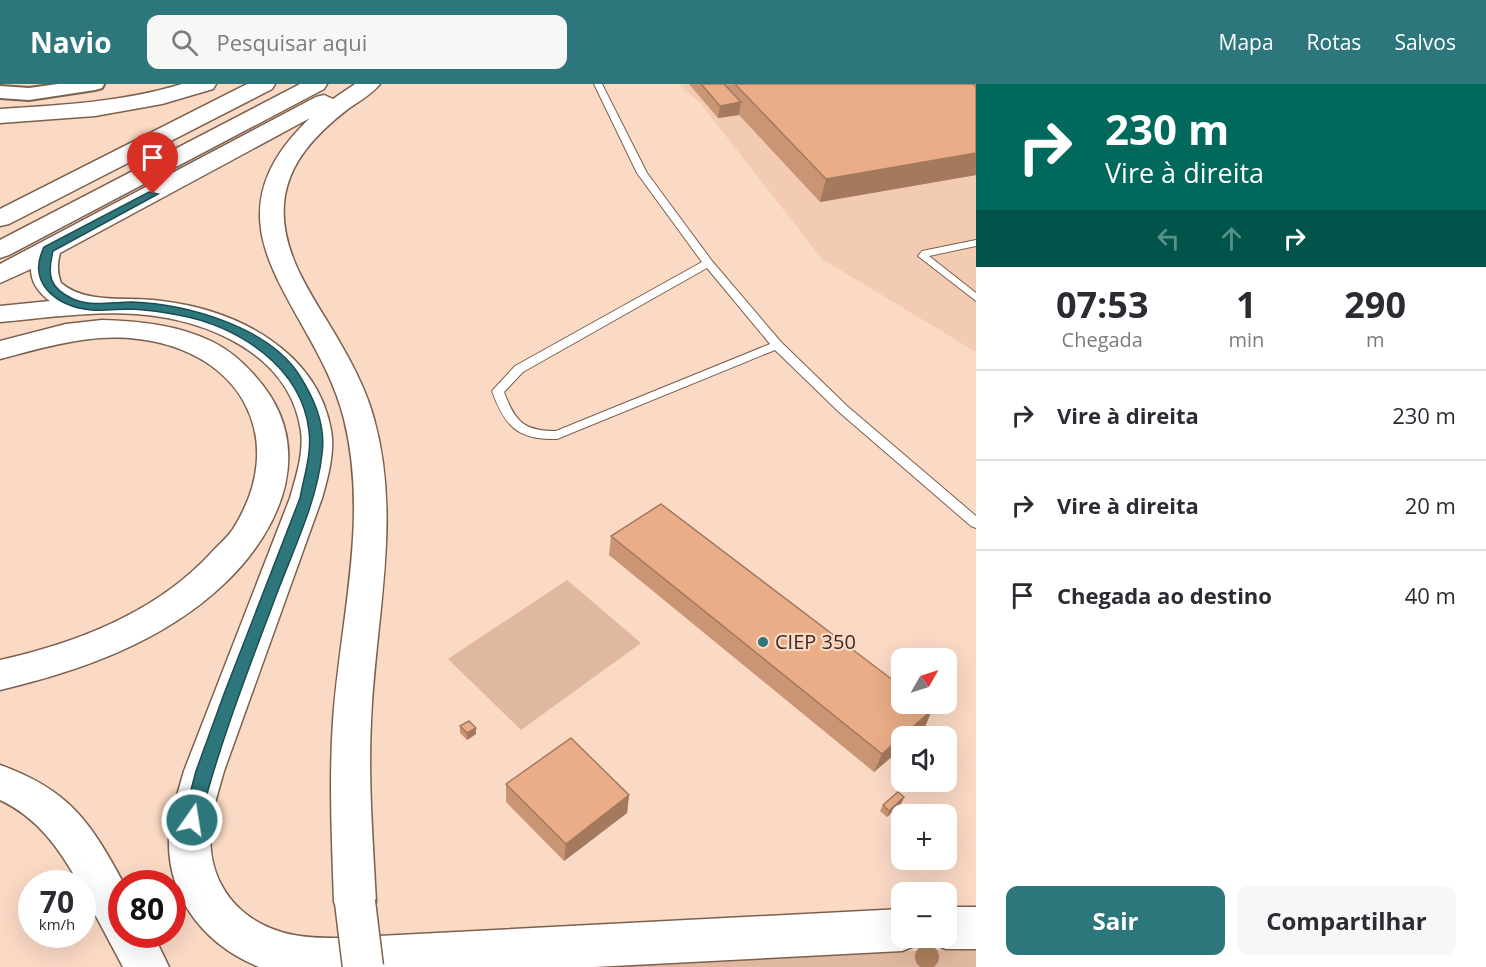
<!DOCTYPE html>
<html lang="pt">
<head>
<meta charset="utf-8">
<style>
  :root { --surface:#fff; --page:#f7f7f7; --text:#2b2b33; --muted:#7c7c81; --line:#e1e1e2; --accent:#2c767c }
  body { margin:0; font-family:"Open Sans",sans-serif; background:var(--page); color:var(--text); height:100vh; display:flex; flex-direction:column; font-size:22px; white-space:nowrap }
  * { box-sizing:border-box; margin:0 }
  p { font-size:20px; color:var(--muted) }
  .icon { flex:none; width:33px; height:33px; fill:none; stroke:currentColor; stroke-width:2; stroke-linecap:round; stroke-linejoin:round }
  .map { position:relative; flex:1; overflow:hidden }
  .drawer { display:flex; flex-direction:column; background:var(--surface); width:510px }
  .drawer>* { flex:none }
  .hud { background:#00695c; color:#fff; overflow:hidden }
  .needle { width:39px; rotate:51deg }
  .tools { position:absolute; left:891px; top:564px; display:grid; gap:12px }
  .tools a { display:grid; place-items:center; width:66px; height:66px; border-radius:12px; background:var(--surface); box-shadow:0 6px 24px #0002; font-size:30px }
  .speed { position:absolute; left:18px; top:786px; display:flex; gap:12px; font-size:30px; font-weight:700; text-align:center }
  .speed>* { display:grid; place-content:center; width:78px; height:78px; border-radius:50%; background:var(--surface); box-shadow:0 6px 24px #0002; line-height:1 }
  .speed small { font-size:15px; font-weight:400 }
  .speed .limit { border:9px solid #d22; background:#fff; color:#111 }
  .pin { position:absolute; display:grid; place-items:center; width:51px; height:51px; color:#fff; margin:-62px -26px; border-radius:50% 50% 50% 0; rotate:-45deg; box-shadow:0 0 6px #0007 }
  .pin .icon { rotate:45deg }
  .me { position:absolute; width:66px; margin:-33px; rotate:13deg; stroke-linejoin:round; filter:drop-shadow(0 0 4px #0008) }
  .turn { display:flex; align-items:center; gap:21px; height:126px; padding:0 30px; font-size:27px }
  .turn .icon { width:78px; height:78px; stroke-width:2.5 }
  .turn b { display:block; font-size:42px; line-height:51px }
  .lanes { display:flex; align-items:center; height:57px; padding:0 30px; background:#0003; justify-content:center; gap:30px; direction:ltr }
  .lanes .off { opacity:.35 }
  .eta { display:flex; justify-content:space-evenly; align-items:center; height:102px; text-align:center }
  .eta b { font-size:36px; font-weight:700; line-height:42px }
  .action { display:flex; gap:12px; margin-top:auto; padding:12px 30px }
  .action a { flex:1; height:69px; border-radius:12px; background:var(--accent); color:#fff; font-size:24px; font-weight:700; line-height:69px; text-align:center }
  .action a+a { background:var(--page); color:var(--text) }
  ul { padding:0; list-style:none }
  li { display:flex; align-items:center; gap:18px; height:90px; padding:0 30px; border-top:2px solid var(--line) }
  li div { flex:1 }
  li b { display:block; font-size:22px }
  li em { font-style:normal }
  header { display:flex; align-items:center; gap:36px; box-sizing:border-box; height:84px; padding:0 30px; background:var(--accent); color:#fff }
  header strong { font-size:28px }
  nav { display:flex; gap:33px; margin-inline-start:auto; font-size:21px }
  .search { width:420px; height:54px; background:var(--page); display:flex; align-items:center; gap:15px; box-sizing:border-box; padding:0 21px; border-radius:12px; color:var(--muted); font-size:22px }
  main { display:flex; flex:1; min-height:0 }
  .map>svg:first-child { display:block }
</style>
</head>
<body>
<header>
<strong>Navio</strong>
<div class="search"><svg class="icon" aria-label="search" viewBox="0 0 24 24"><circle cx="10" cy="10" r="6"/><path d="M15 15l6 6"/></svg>Pesquisar aqui</div>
<nav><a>Mapa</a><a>Rotas</a><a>Salvos</a></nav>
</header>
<main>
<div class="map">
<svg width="976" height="883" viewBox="0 0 976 883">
  <rect width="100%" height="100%" fill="#fad9c5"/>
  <path fill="#f3cbb3" d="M678 0H976V268L822 175 700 19Z"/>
  <path fill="#e0b89f" d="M567 496 641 559 521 646 448 575Z
    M976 864V883H566Z"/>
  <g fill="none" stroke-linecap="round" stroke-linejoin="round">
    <defs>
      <path id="service" d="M594 0H602L647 89 712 177 781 258 847 322 976 432V444L971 442 839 328 775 266 557 355C518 356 505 343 492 307L515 282 702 178 637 89ZM707 184 770 260 556 347C523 347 515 337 504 308L523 288Z
        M976 156V162L929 172 976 209V217L918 172 922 167Z"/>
      <path id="minor" d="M58 0H104L102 4 95 6 29 16 0 14V2L29 4Z"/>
      <path id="trunk" d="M355 0H380C372 10 358 18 348 25 317 49 287 79 284 120 280 171 315 215 339 257 353 281 367 308 374 335 402 435 375 536 371 637 368 697 373 758 376 818L370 832 355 838 340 832 334 818C332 758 329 697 333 637 340 536 369 436 344 335 316 221 192 146 310 34L60 169C57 180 57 189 61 199 87 221 129 212 162 217 236 226 317 266 331 346 335 368 328 393 322 414L224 687C219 705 213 723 211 741 205 798 238 840 294 851 309 854 325 854 340 854L902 825V854H921L917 861 902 867 594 883H259C200 859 162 807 170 741 173 723 179 705 184 687L290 414C296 393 304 369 301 347 290 269 206 235 136 230 91 227 45 234 0 238V222L50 217C39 209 31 199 31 185L0 199V180L316 13 324 11 333 15Z
        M946 823H976V865H946L931 859 928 854H946Z"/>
      <path id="motorway" d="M182 0H216L213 5 162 20 95 32 0 39V25C62 21 123 18 182 0Z
        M247 0H275L272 5 9 140 0 142V125Z
        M300 0H327L324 5 9 171 0 174V156Z
        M102 236C139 237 178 241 213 258 229 266 243 278 255 292 317 360 284 443 224 500 163 558 80 587 0 606V576C77 559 157 528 211 469 218 461 227 454 233 445 290 355 241 267 138 255 90 249 46 263 0 275V257L66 240Z
        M0 681C69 706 90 737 124 800H122V850H153L169 883H123L82 806V800H79C60 765 37 733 0 716Z"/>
    </defs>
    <use href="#service" stroke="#7c604e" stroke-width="2"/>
    <use href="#minor" stroke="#7c604e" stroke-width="4"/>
    <use href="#trunk" stroke="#7c604e" stroke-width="3"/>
    <use href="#motorway" stroke="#7c604e" stroke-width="3"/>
    <use href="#service" fill="#fff" fill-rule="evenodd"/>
    <use href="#minor" fill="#fff" fill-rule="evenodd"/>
    <use href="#trunk" fill="#fff" fill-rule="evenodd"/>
    <use href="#motorway" fill="#fff" fill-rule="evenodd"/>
    <defs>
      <path id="trunk-bridge" d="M355 818 363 883"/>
    </defs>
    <use href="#trunk-bridge" stroke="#7c604e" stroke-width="43" stroke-linecap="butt"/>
    <use href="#trunk-bridge" stroke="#fff" stroke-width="40"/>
  </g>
  <circle fill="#ac7f5c" cx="927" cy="873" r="12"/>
  <path fill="#c99574" d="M689 0H976V91L820 118 739 31 718 34Z
    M611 452 932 626 924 645 902 652V664L874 688 609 471Z
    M460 642 476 644V650L467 656 460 649Z
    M506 700 629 711 627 729 564 777 506 718Z
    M904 713 901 720 887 733 880 727 883 721Z"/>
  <path fill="#a4795e" d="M741 18 739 31 718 34 720 22Z
    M976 69V91L820 118 826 95Z
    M932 626 924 645 915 652H902Z
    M476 644V650L467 656V649Z
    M902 653V664L874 688 882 670Z
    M629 711 627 729 564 777 566 760Z
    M904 713 901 720 887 733 889 727Z"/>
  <path fill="#eaad87" stroke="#a4795e" stroke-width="1.5" d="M701 0H724L741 18 720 22Z
    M735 0H973L976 3V69L826 95Z
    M661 420 902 603V620H923L932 626 882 670 611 452Z
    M469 637 476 644 467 649 460 642Z
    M571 654 629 711 566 760 506 700Z
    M898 708 904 713 889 727 883 721Z"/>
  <path fill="#2c767c" stroke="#1d4d51" stroke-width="1.5" d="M149 108 158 110 53 167C47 191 49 204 73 215 91 223 113 218 132 218 186 220 266 242 298 289 314 314 326 340 322 370 317 416 296 460 279 504 250 581 220 657 200 736L198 741 192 744 186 741 183 736 196 687 224 610 300 414C304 392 312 369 309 347 302 283 237 241 178 231 163 228 147 226 132 225 119 225 105 227 91 226 57 222 26 200 44 163Z"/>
  <circle fill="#2c767c" stroke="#fad9c5" stroke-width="2" cx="763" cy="558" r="6"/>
  <g text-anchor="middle" stroke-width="4.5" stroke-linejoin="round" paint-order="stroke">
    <g font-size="20" fill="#392d25" stroke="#fad9c5" text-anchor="start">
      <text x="775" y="565">CIEP 350</text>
    </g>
  </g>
</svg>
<div class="tools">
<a><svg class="needle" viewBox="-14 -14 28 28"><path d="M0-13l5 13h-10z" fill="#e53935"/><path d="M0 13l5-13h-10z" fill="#7c7c81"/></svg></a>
<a><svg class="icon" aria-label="sound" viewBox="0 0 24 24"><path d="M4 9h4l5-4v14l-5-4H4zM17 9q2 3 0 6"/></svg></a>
<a>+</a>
<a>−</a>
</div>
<div class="speed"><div>70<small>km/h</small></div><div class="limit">80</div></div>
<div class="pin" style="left:153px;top:110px;background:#d93025"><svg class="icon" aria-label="arrive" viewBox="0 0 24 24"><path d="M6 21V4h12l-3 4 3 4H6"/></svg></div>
<svg class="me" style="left:192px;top:736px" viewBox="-20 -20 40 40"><circle r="17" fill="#2c767c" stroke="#fff" stroke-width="3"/><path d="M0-11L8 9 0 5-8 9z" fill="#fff"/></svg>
</div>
<section class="drawer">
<div class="hud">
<div class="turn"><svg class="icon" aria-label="right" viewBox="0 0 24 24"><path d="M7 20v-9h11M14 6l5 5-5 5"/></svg><div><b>230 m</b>Vire à direita</div></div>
<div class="lanes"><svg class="icon off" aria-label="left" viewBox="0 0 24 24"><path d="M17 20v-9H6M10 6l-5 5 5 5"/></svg><svg class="icon off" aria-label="ahead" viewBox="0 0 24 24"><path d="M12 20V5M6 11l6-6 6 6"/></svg><svg class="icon" aria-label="right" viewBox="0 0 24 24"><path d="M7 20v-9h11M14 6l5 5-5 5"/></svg></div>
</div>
<div class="eta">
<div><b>07:53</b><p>Chegada</p></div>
<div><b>1</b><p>min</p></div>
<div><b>290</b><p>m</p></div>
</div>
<ul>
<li><svg class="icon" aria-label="right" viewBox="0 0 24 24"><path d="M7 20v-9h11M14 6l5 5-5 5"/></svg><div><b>Vire à direita</b></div><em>230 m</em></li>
<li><svg class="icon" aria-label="right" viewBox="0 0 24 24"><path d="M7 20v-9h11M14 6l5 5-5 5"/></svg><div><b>Vire à direita</b></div><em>20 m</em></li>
<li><svg class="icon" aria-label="arrive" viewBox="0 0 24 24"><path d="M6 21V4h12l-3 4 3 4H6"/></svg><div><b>Chegada ao destino</b></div><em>40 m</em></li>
</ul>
<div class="action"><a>Sair</a><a>Compartilhar</a></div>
</section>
</main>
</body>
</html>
